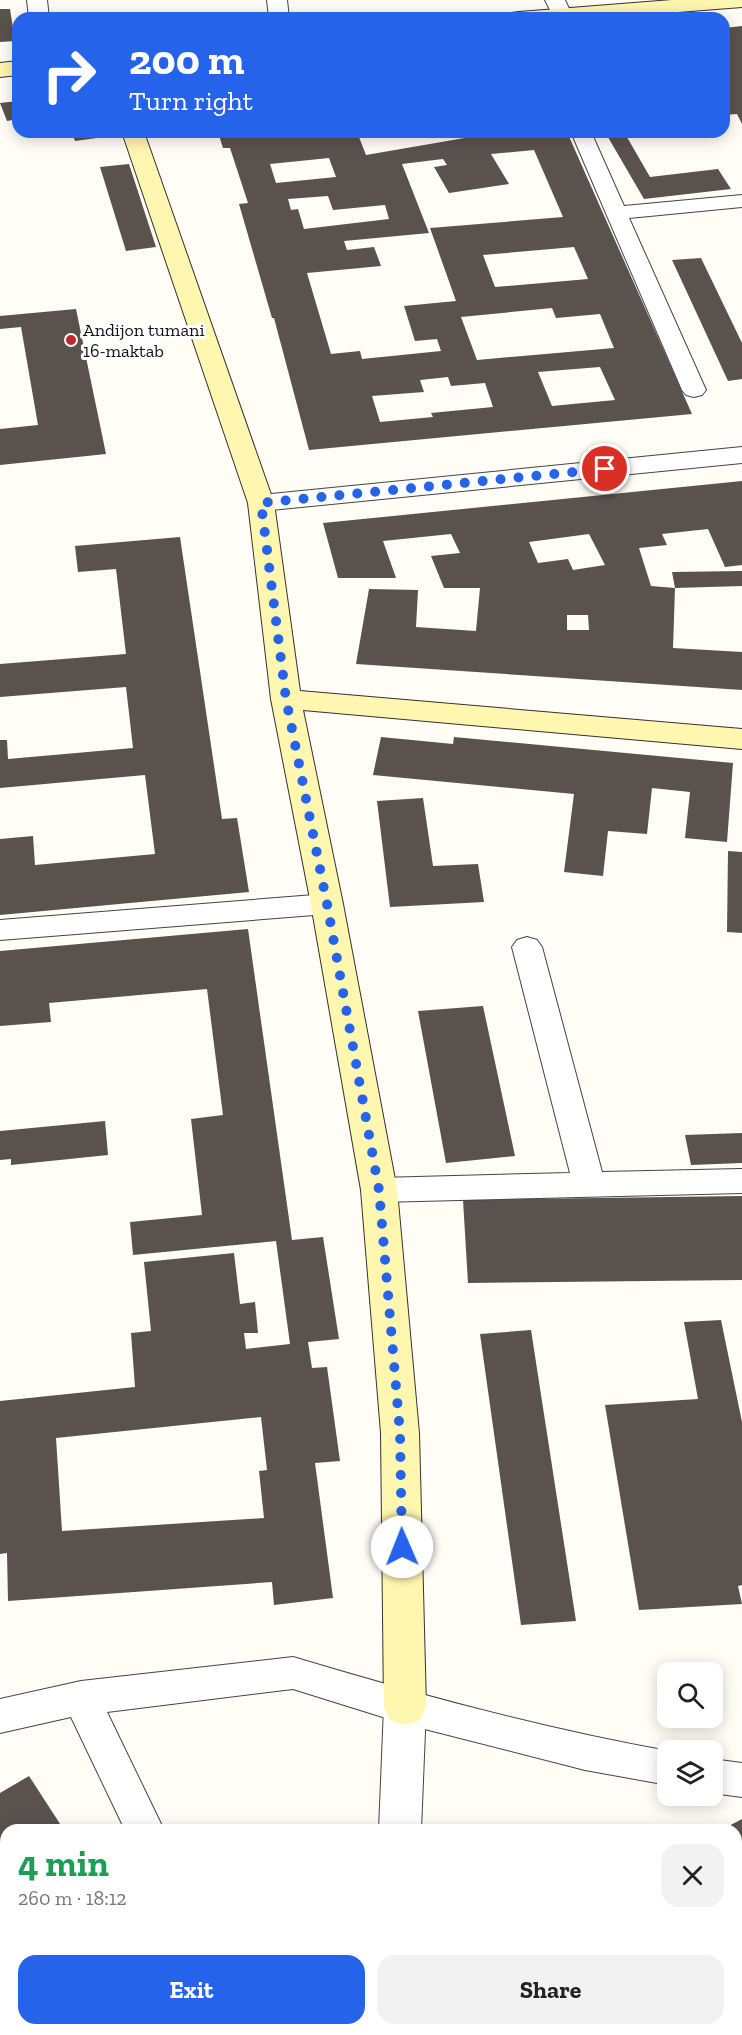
<!DOCTYPE html>
<html lang="en">
<head>
<meta charset="utf-8">
<style>
  :root { --surface:#fff; --page:#f2f2f2; --text:#222; --muted:#767676; --accent:#2563eb }
  body { margin:0; font-family:"Zilla Slab",serif; background:var(--page); color:var(--text); height:100vh; display:flex; flex-direction:column; font-size:22px; white-space:nowrap }
  * { box-sizing:border-box; margin:0 }
  p { font-size:20px; color:var(--muted) }
  .icon { flex:none; width:33px; height:33px; fill:none; stroke:currentColor; stroke-width:2; stroke-linecap:round; stroke-linejoin:round }
  .map { position:relative; flex:1; overflow:hidden }
  .panel { position:absolute; left:0px; top:1824px; width:742px; height:212px; display:flex; flex-direction:column; background:var(--surface); border-radius:18px 18px 0 0; box-shadow:0 3px 15px #0003 }
  .panel>* { flex:none }
  .top-card { position:absolute; left:12px; top:12px; width:718px; height:126px; border-radius:18px; box-shadow:0 3px 15px #0003; background:#2563eb; color:#fff; overflow:hidden }
  .buttons { position:absolute; left:657px; top:1662px; display:grid; gap:12px }
  .buttons a { display:grid; place-items:center; width:66px; height:66px; border-radius:12px; background:var(--surface); box-shadow:0 3px 15px #0003; font-size:30px }
  .pin { position:absolute; display:grid; place-items:center; width:51px; height:51px; color:#fff; margin:-26px; border:3px solid #fff; border-radius:50%; box-shadow:0 2px 6px #0007 }
  .me { position:absolute; width:66px; margin:-33px; rotate:359deg; stroke-linejoin:round; filter:drop-shadow(0 0 4px #0008) }
  .turn { display:flex; align-items:center; gap:21px; height:126px; padding:0 18px; font-size:27px }
  .turn .icon { width:78px; height:78px; stroke-width:2.5 }
  .turn b { display:block; font-size:42px; line-height:51px }
  .round { display:grid; place-items:center; flex:none; width:63px; height:63px; border-radius:18px; background:var(--page) }
  .head { display:flex; align-items:center; justify-content:space-between; height:102px; padding:0 18px }
  h1 { font-size:36px; font-weight:700; line-height:45px; color:#1e9e55 }
  .primary-button { display:flex; gap:12px; margin-top:auto; padding:12px 18px }
  .primary-button a { flex:1; height:69px; border-radius:18px; background:var(--accent); color:#fff; font-size:24px; font-weight:700; line-height:69px; text-align:center }
  .primary-button a+a { background:var(--page); color:var(--text) }
  .map>svg:first-child { display:block }
</style>
</head>
<body>
<div class="map">
<svg width="742" height="2035" viewBox="0 0 742 2035">
  <rect width="100%" height="100%" fill="#fffdf5"/>
  <path fill="#5a524d" fill-rule="evenodd" d="M0 9H10L15 41 0 42Z
    M742 26V124L737 114 724 115V28Z
    M18 101V119L7 121 0 103Z
    M52 132H102L104 137 75 141 72 133 54 136Z
    M218 132H357L366 155 482 135 480 132H567L692 414 309 450 274 318H272L239 204 248 203 230 148H223ZM534 150 563 217 430 228 456 301 404 306 415 341 437 339 441 351 362 359 360 351 331 354 307 273 381 266 374 247 347 250 344 241 429 233 402 164 443 159 447 165 434 167 449 193 509 184 491 154ZM329 158 336 177 276 183 270 164ZM328 196 333 210 385 205 389 219 304 229 298 209 291 210 288 199ZM574 247 588 279 495 287 483 255ZM552 308 556 318 600 314 614 348 477 360 461 317ZM600 367 615 400 552 406 538 372ZM448 377 451 386 485 383 493 407 431 413 433 417 380 422 372 396 424 392 420 380Z
    M605 132H624L650 177 718 169 731 189 644 199Z
    M129 164 156 247 126 251 100 167Z
    M701 258 742 343V379L728 381 672 260Z
    M76 309 106 454 0 465V429L38 425 21 327 0 329V316Z
    M742 481V565L725 567 708 529 662 534 667 545 639 548 651 586 675 588 673 648 742 652V690L356 664 369 589 418 590 416 627 476 631 480 588H444L431 556 460 553 451 534 383 541 396 578H338L323 523ZM589 534 605 565 573 570 568 559 538 563 529 542ZM567 615H588L589 630H567Z
    M180 537 222 819 237 818 249 892 0 915V839L33 836 35 865 155 854 145 775 0 788V740H7L8 759 133 748 126 687 0 697V664L126 654 116 569 78 572 75 546Z
    M742 571V586L675 588 672 572Z
    M381 737 453 744 454 737 733 763 727 842 685 838 690 792 652 788 647 834 608 831 603 876 564 872 574 794 373 775Z
    M423 798 433 866 478 864 484 902 390 907 377 801Z
    M728 851 742 852V933L727 932Z
    M248 929 292 1240 323 1237 339 1339 308 1342 312 1368 327 1367 340 1461 315 1463 333 1598 274 1605 272 1582 8 1601 7 1553 0 1554V1401L135 1387 131 1333 151 1331 144 1262 234 1253 240 1304 255 1302 258 1333H244L246 1349 290 1344 276 1241 133 1255 130 1222 202 1215 191 1119 223 1115 207 989 49 1003 51 1022 0 1026V951ZM261 1417 267 1470 259 1471 264 1518 62 1531 56 1438Z
    M483 1006 515 1156 446 1163 418 1011Z
    M105 1121 108 1155 11 1165V1159L0 1160V1131Z
    M742 1133V1163L691 1165 685 1135Z
    M742 1196V1280L468 1283 463 1200Z
    M721 1320 742 1422V1585L738 1586 742 1604 639 1610 605 1405 698 1399 684 1322Z
    M531 1330 576 1621 521 1625 480 1334Z
    M29 1776 64 1830H6V1873L0 1877V1793Z
    M742 1819V1850L736 1841V1830H729L727 1827Z
    M6 1972V2030H83L74 2035H0V1975Z
    M742 1977V2035H598L594 2030H736V1981Z"/>
  <g fill="none" stroke-linecap="round" stroke-linejoin="round">
    <defs>
      <path id="lane" d="M27 0H47L49 18H29Z
        M267 0H287L289 18H269Z
        M545 0H565L572 15 570 18H554Z
        M571 132H591L624 206 742 195V207L629 218 706 390 702 395 694 397 686 395 682 390Z
        M327 894 337 897 341 904 337 911 327 914 0 940V920Z
        M527 937 537 940 542 947 602 1172 742 1169V1193L379 1202 368 1199 363 1190 368 1181 379 1178 570 1173 512 947 517 940Z
        M293 1657C417 1694 540 1728 668 1751V1785L585 1770 405 1724 293 1689 107 1712 164 1830H125L71 1717 0 1733V1699L81 1681Z
        M712 1759 742 1763V1797L712 1793Z"/>
      <path id="street" d="M742 447V463L261 511 251 509 248 503 251 497 261 495Z
        M405 1689 420 1694 426 1707 421 1830H379L384 1707 390 1694Z
        M387 2030H431V2035H387Z"/>
      <path id="secondary" d="M672 0H742V7L602 18H508L511 13 519 12Z
        M18 61V75L0 77V63Z
        M122 132H144L274 503 300 691 742 729V749L303 710 343 904 397 1190 419 1433 426 1707 420 1720 405 1725 390 1720 384 1707 381 1433 361 1190 311 904 271 699 248 503Z"/>
    </defs>
    <use href="#lane" stroke="#444" stroke-width="2"/>
    <use href="#street" stroke="#444" stroke-width="2"/>
    <use href="#secondary" stroke="#333" stroke-width="2"/>
    <use href="#lane" fill="#fff" fill-rule="evenodd"/>
    <use href="#street" fill="#fff" fill-rule="evenodd"/>
    <use href="#secondary" fill="#fff6b0" fill-rule="evenodd"/>
  </g>
  <g fill="none" stroke-linecap="round" stroke-linejoin="round">
    <path stroke="#2563eb" stroke-width="10" stroke-dasharray="0 18" d="M402 1547 400 1433 379 1190 327 904 286 699 261 503 605 469"/>
  </g>
  <circle fill="#c4262e" stroke="#fff" stroke-width="2" cx="71" cy="340" r="6"/>
  <g text-anchor="middle" stroke-width="6" stroke-linejoin="round" paint-order="stroke">
    <g font-size="18" fill="#111" stroke="#fff" text-anchor="start">
      <text x="83" y="336">Andijon tumani<tspan x="83" dy="21">16-maktab</tspan></text>
    </g>
  </g>
</svg>
<div class="buttons">
<a><svg class="icon" aria-label="search" viewBox="0 0 24 24"><circle cx="10" cy="10" r="6"/><path d="M15 15l6 6"/></svg></a>
<a><svg class="icon" aria-label="layers" viewBox="0 0 24 24"><path d="M12 4l9 5-9 5-9-5zM3 14l9 5 9-5"/></svg></a>
</div>
<div class="pin" style="left:605px;top:469px;background:#d93025"><svg class="icon" aria-label="arrive" viewBox="0 0 24 24"><path d="M6 21V4h12l-3 4 3 4H6"/></svg></div>
<svg class="me" style="left:402px;top:1547px" viewBox="-20 -20 40 40"><circle r="19" fill="#fff"/><path d="M0-13L10 11 0 6-10 11z" fill="#2563eb"/></svg>
<div class="top-card">
<div class="turn"><svg class="icon" aria-label="right" viewBox="0 0 24 24"><path d="M7 20v-9h11M14 6l5 5-5 5"/></svg><div><b>200 m</b>Turn right</div></div>
</div>
<section class="panel">
<div class="head"><div><h1>4 min</h1><p>260 m · 18:12</p></div><a class="round"><svg class="icon" aria-label="close" viewBox="0 0 24 24"><path d="M6 6l12 12M18 6L6 18"/></svg></a></div>
<div class="primary-button"><a>Exit</a><a>Share</a></div>
</section>
</div>
</body>
</html>
